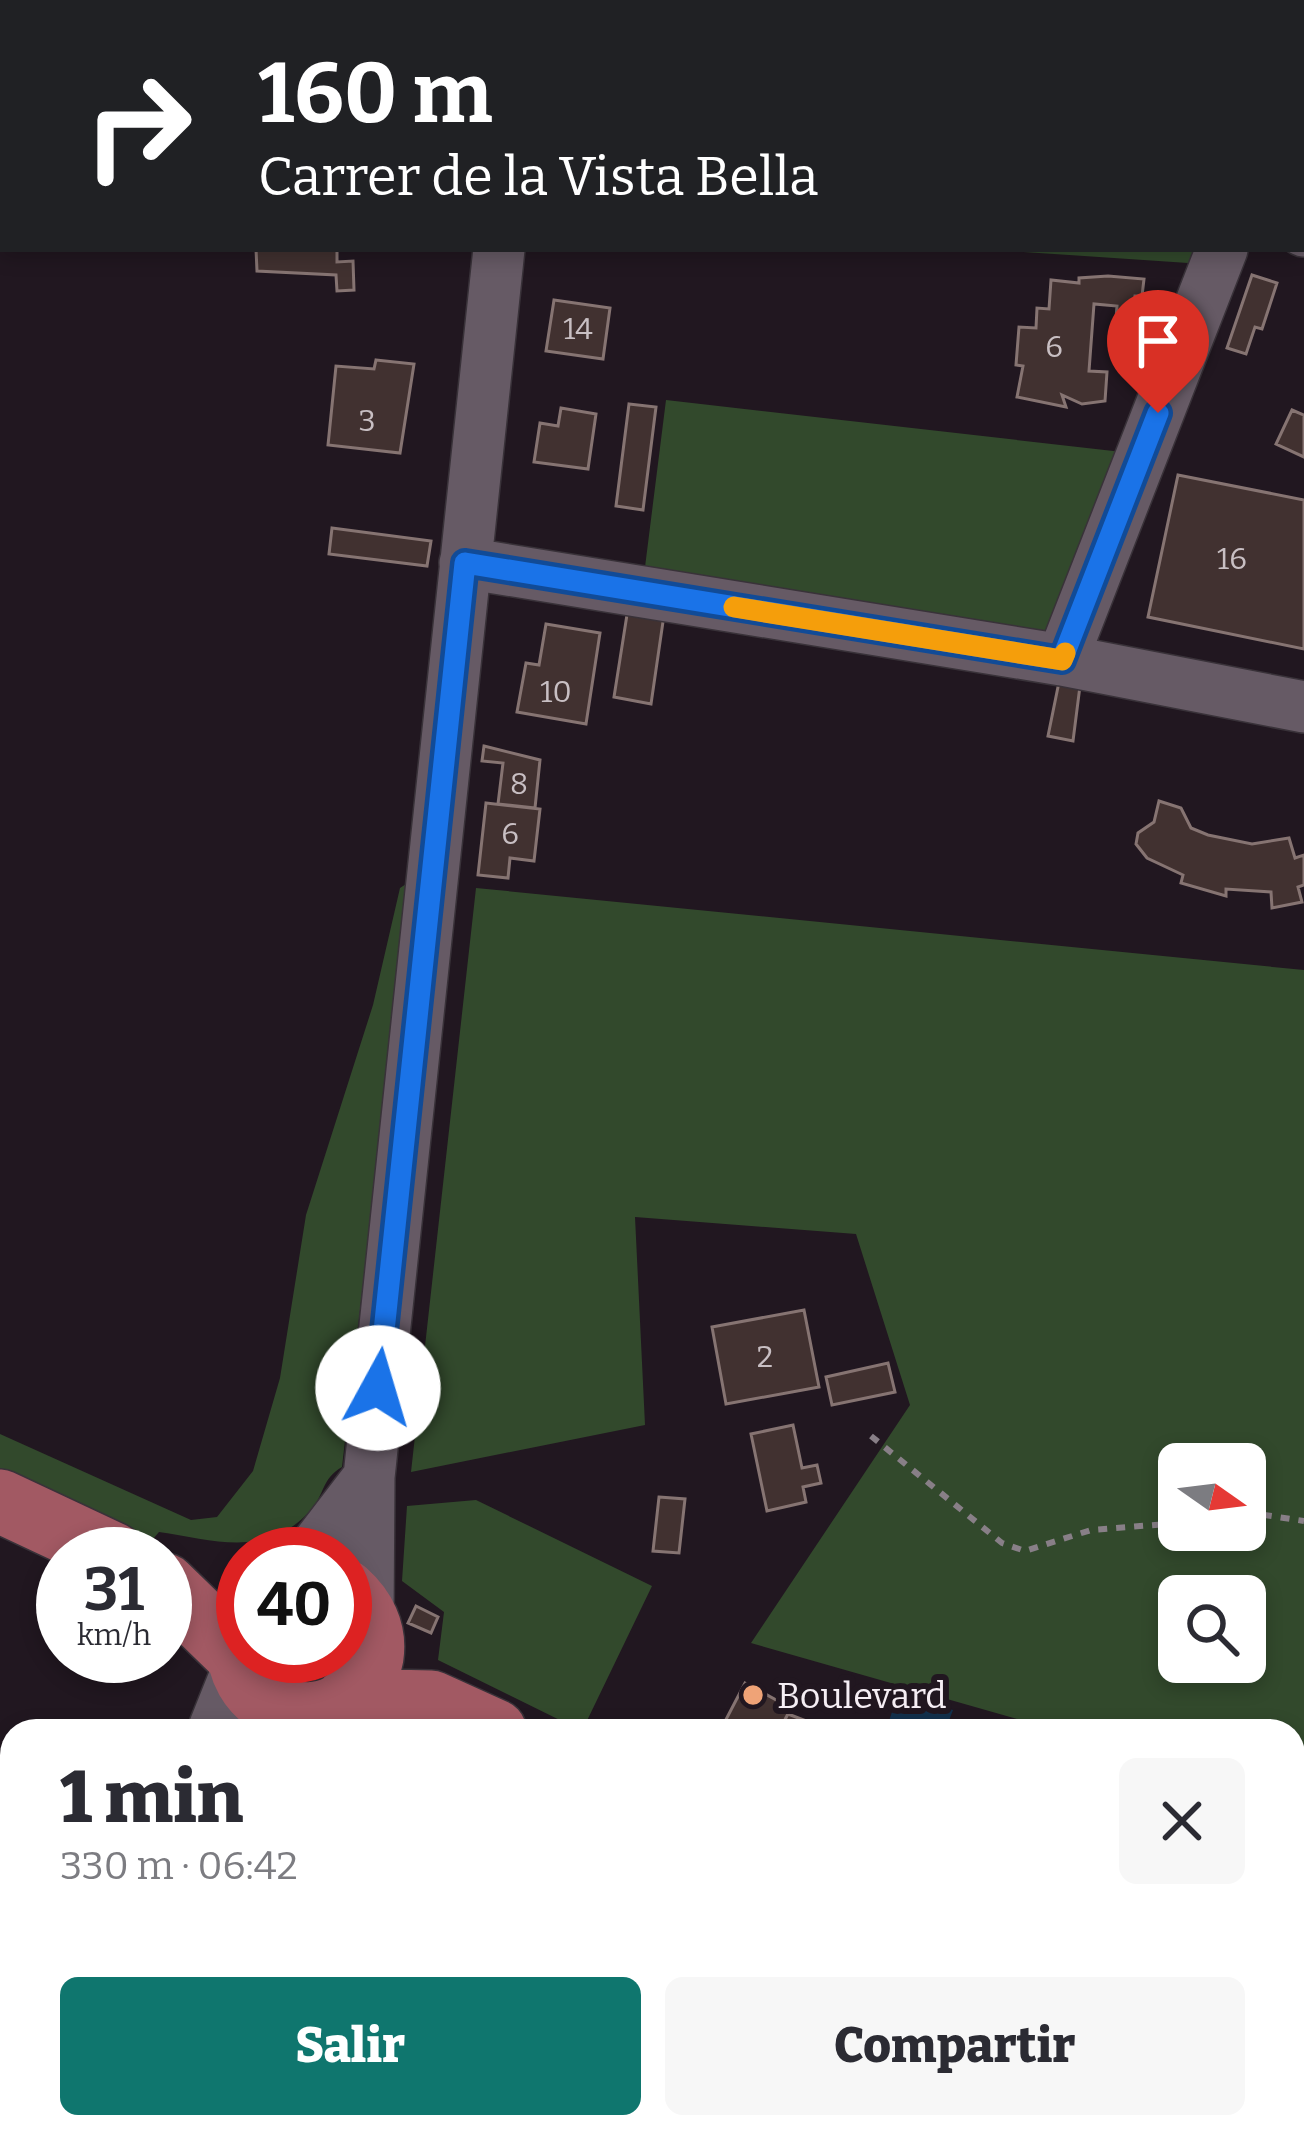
<!DOCTYPE html>
<html lang="es">
<head>
<meta charset="utf-8">
<style>
  :root { --surface:#fff; --page:#f7f7f7; --text:#2b2b33; --muted:#7c7c81; --accent:#0f766e }
  body { margin:0; font-family:Bitter,serif; background:var(--page); color:var(--text); height:100vh; display:flex; flex-direction:column; font-size:45px; white-space:nowrap }
  * { box-sizing:border-box; margin:0 }
  p { font-size:39px; color:var(--muted) }
  .icon { flex:none; width:66px; height:66px; fill:none; stroke:currentColor; stroke-width:2; stroke-linecap:round; stroke-linejoin:round }
  .map { position:relative; flex:1; overflow:hidden }
  .panel { position:absolute; left:0px; top:1719px; width:1305px; height:420px; display:flex; flex-direction:column; background:var(--surface); border-radius:36px 36px 0 0; box-shadow:0 6px 18px #0003 }
  .panel>* { flex:none }
  .hud { position:absolute; left:0px; top:0px; width:1305px; height:252px; box-shadow:0 6px 18px #0003; background:#202124; color:#fff; overflow:hidden }
  .needle { width:78px; rotate:104deg }
  .tools { position:absolute; left:1158px; top:1443px; display:grid; gap:24px }
  .tools a { display:grid; place-items:center; width:108px; height:108px; border-radius:18px; background:var(--surface); box-shadow:0 6px 18px #0003; font-size:60px }
  .speed { position:absolute; left:36px; top:1527px; display:flex; gap:24px; font-size:60px; font-weight:700; text-align:center }
  .speed>* { display:grid; place-content:center; width:156px; height:156px; border-radius:50%; background:var(--surface); box-shadow:0 6px 18px #0003; line-height:1 }
  .speed small { font-size:30px; font-weight:400 }
  .speed .limit { border:18px solid #d22; background:#fff; color:#111 }
  .pin { position:absolute; display:grid; place-items:center; width:102px; height:102px; color:#fff; margin:-123px -51px; border-radius:50% 50% 50% 0; rotate:-45deg; box-shadow:0 0 12px #0007 }
  .pin .icon { rotate:45deg }
  .me { position:absolute; width:132px; margin:-66px; rotate:6deg; stroke-linejoin:round; filter:drop-shadow(0 0 9px #0008) }
  .turn { display:flex; align-items:center; gap:42px; height:252px; padding:0 60px; font-size:54px }
  .turn .icon { width:156px; height:156px; stroke-width:2.5 }
  .turn b { display:block; font-size:84px; line-height:102px }
  .round { display:grid; place-items:center; flex:none; width:126px; height:126px; border-radius:18px; background:var(--page) }
  .head { display:flex; align-items:center; justify-content:space-between; height:204px; padding:0 60px }
  h1 { font-size:72px; font-weight:800; line-height:90px }
  .action { display:flex; gap:24px; margin-top:auto; padding:24px 60px }
  .action a { flex:1; height:138px; border-radius:18px; background:var(--accent); color:#fff; font-size:48px; font-weight:800; line-height:138px; text-align:center }
  .action a+a { background:var(--page); color:var(--text) }
  .map>svg:first-child { display:block }
</style>
</head>
<body>
<div class="map">
<svg width="1304" height="2139" viewBox="0 0 1304 2139">
  <rect width="100%" height="100%" fill="#211720"/>
  <path fill="#32492c" fill-rule="evenodd" d="M794 0H1304L1302 21V3Z
    M980 249H1209L1203 264Z
    M666 400 1131 453 1057 641 644 575Z
    M409 882 342 1467C321 1479 325 1495 310 1511 266 1559 214 1540 159 1532L147 1546 0 1477V1434L191 1520 217 1517 253 1471 280 1378 306 1215 373 1005 400 888Z
    M476 888 1304 970V1922L1293 1921V1731H1042V1726L751 1643 910 1405 856 1234 635 1217 645 1425 411 1472ZM1179 1464H1245V1530H1179ZM1179 1596H1245V1662H1179Z
    M476 1500 652 1586 582 1731 438 1660 444 1612 402 1581 407 1506Z"/>
  <path fill="#12304c" d="M893 1690 953 1710 945 1731 889 1721 894 1706 886 1703Z"/>
  <path fill="#413130" stroke="#867472" stroke-width="3" d="M563 0H696V3H563Z
    M256 249H337V262L353 261 354 290 337 291 336 275 257 271Z
    M1252 275 1277 283 1262 329 1255 327 1246 354 1227 348Z
    M1108 276 1144 279 1142 296H1135L1133 319 1116 318 1117 306 1094 304 1089 371 1107 372 1105 401 1082 404 1062 395 1066 407 1017 397 1023 366 1016 365 1019 327 1036 328 1037 308 1049 309 1051 280 1079 283V278Z
    M554 300 610 308 603 359 546 351Z
    M376 360 414 364 400 453 328 445 336 366 374 369Z
    M629 404 656 407 643 510 616 506Z
    M561 408 596 414 588 469 534 462 540 423 558 426Z
    M1292 410 1304 415V457L1276 444Z
    M1178 475 1304 500V649L1148 617Z
    M332 528 431 541 427 566 329 554Z
    M629 602 665 608 651 704 614 697Z
    M546 624 600 633 586 724 517 712 526 663 539 665Z
    M1059 682 1080 686 1073 741 1048 736Z
    M484 746 540 760 535 808 498 804 503 763 482 761Z
    M1159 801 1181 808 1191 828 1208 835 1252 844 1289 838 1295 858 1304 855V885L1298 887 1302 902 1272 908 1271 892 1226 889V896L1181 883 1183 875 1147 858 1136 844 1138 833 1154 822Z
    M486 803 540 809 534 861 510 858 508 878 478 875Z
    M804 1310 819 1387 726 1404 712 1327Z
    M888 1363 895 1392 832 1405 826 1377Z
    M793 1425 802 1468 817 1465 821 1483 803 1487 806 1502 767 1511 751 1434Z
    M659 1497 685 1499 679 1553 653 1551Z
    M416 1606 438 1617 431 1633 408 1623Z
    M745 1683 791 1708 779 1731H720Z
    M788 1714 814 1724 812 1731H779Z
    M1293 2021H1304V2077H1293Z
    M255 2127H318L315 2139H253Z
    M348 2127H410L408 2139H346Z
    M449 2127H512L510 2139H447Z
    M1147 2127H1244L1242 2139H1145Z"/>
  <g fill="none" stroke-linecap="round" stroke-linejoin="round">
    <defs>
      <path id="minor" d="M475 0 476 3
        M771 3 772 0
        M1302 47 1304 42
        M1302 230 1304 231
        M465 563 1062 660 1304 707
        M1062 660 1222 249
        M310 1554 369 1477
        M368 1620 369 1477 499 249
        M213 1731 239 1666
        M0 1813 12 1810
        M0 2115 12 2113
        M44 2139 45 2127
        M764 2139 766 2127"/>
      <path id="major" d="M0 1501 113 1554
        M165 1585 237 1655
        M243 1616C210 1720 355 1752 372 1657 376 1630 364 1608 345 1591
        M346 1700 431 1702 495 1731
        M1293 1956 1304 1957
        M1057 2139 1060 2127"/>
    </defs>
    <use href="#minor" stroke="#393239" stroke-width="54"/>
    <use href="#major" stroke="#393239" stroke-width="66"/>
    <path stroke="#887f87" stroke-width="6" stroke-dasharray="9 9" stroke-linecap="butt" d="M871 1436 1002 1543 1025 1551 1091 1530 1179 1523
      M1245 1512 1304 1521"/>
    <use href="#minor" stroke="#665a65" stroke-width="51"/>
    <use href="#major" stroke="#a25963" stroke-width="63"/>
  </g>
  <g fill="none" stroke-linecap="round" stroke-linejoin="round">
    <defs>
      <path id="route" d="M378 1388 465 563 1062 660 1158 413"/>
    </defs>
    <use href="#route" stroke="#114b97" stroke-width="30"/>
    <use href="#route" stroke="#1a73e8" stroke-width="21"/>
    <path stroke="#f59e0b" stroke-width="21" d="M734 607 1062 660 1065 653"/>
  </g>
  <circle fill="#efa377" stroke="#211720" stroke-width="4.5" cx="753" cy="1695" r="12"/>
  <g text-anchor="middle" stroke-width="12" stroke-linejoin="round" paint-order="stroke">
    <g font-size="30" fill="#c8bfc3">
      <text x="578" y="339">14</text>
      <text x="1054" y="357">6</text>
      <text x="367" y="431">3</text>
      <text x="1232" y="569">16</text>
      <text x="556" y="702">10</text>
      <text x="519" y="794">8</text>
      <text x="510" y="844">6</text>
      <text x="765" y="1367">2</text>
    </g>
    <g font-size="36" fill="#f5eef4" stroke="#211720" text-anchor="start">
      <text x="777" y="1708">Boulevard</text>
    </g>
  </g>
</svg>
<div class="tools">
<a><svg class="needle" viewBox="-14 -14 28 28"><path d="M0-13l5 13h-10z" fill="#e53935"/><path d="M0 13l5-13h-10z" fill="#7c7c81"/></svg></a>
<a><svg class="icon" aria-label="search" viewBox="0 0 24 24"><circle cx="10" cy="10" r="6"/><path d="M15 15l6 6"/></svg></a>
</div>
<div class="speed"><div>31<small>km/h</small></div><div class="limit">40</div></div>
<div class="pin" style="left:1158px;top:413px;background:#d93025"><svg class="icon" aria-label="arrive" viewBox="0 0 24 24"><path d="M6 21V4h12l-3 4 3 4H6"/></svg></div>
<svg class="me" style="left:378px;top:1388px" viewBox="-20 -20 40 40"><circle r="19" fill="#fff"/><path d="M0-13L10 11 0 6-10 11z" fill="#1a73e8"/></svg>
<div class="hud">
<div class="turn"><svg class="icon" aria-label="right" viewBox="0 0 24 24"><path d="M7 20v-9h11M14 6l5 5-5 5"/></svg><div><b>160 m</b>Carrer de la Vista Bella</div></div>
</div>
<section class="panel">
<div class="head"><div><h1>1 min</h1><p>330 m · 06:42</p></div><a class="round"><svg class="icon" aria-label="close" viewBox="0 0 24 24"><path d="M6 6l12 12M18 6L6 18"/></svg></a></div>
<div class="action"><a>Salir</a><a>Compartir</a></div>
</section>
</div>
</body>
</html>
